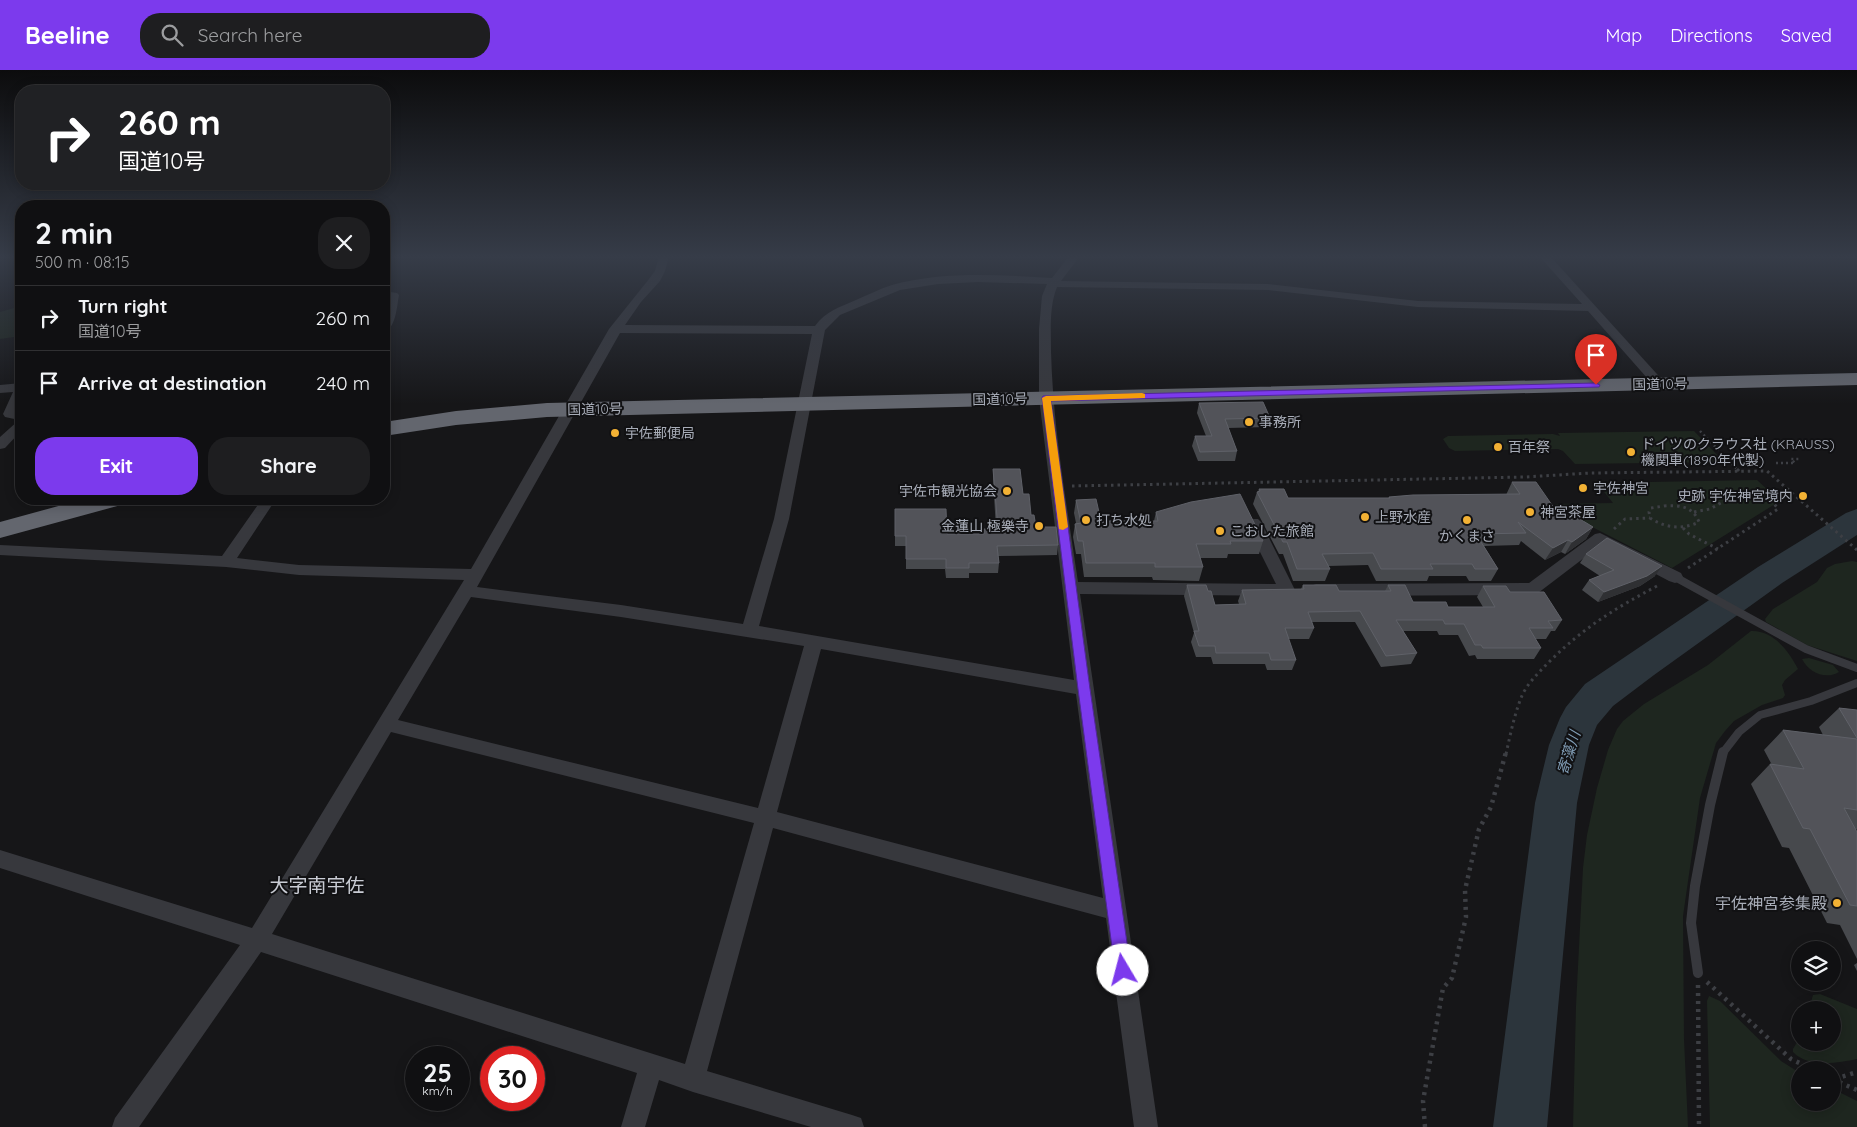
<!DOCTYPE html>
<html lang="en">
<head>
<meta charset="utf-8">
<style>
  :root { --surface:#101012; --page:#1e1e20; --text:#f1f3f6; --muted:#9c9d9f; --line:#303032; --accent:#7c3aed }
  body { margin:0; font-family:Quicksand,"Noto Sans JP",sans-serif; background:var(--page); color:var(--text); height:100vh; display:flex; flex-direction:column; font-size:19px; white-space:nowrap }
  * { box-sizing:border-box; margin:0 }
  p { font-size:16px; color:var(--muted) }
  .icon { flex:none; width:28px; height:28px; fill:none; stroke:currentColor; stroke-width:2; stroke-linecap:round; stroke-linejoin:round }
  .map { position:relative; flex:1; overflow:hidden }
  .details { position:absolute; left:15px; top:130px; width:375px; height:305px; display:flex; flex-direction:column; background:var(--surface); border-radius:20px; box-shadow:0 2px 12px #0003,0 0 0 1px var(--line) }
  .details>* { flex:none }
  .guide { position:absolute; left:15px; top:15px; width:375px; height:105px; border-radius:20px; box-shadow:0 2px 12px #0003,0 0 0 1px var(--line); background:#202124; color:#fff; overflow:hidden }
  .fabs { position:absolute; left:1791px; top:871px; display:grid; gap:10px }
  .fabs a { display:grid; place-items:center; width:50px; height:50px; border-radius:50%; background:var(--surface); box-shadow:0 2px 12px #0003,0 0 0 1px var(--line); font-size:25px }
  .speed { position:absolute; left:405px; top:976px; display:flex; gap:10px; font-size:25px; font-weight:700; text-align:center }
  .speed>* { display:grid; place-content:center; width:65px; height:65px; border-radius:50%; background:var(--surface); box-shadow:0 2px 12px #0003,0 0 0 1px var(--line); line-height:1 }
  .speed small { font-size:12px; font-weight:400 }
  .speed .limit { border:8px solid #d22; background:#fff; color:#111 }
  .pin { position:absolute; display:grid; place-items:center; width:42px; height:42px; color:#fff; margin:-51px -21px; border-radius:50% 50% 50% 0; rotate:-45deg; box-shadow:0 0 5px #0007 }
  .pin .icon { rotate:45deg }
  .me { position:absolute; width:55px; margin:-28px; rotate:352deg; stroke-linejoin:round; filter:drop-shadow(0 0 4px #0008) }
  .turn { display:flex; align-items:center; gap:18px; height:105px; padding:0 20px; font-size:22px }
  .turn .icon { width:65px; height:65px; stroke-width:2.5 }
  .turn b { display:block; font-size:35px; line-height:42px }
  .round { display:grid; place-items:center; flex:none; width:52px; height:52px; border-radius:20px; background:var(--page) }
  .headline { display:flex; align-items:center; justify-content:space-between; height:85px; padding:0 20px }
  h1 { font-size:30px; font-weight:700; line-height:38px }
  .button { display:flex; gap:10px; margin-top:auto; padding:10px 20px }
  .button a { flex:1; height:58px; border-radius:20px; background:var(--accent); color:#fff; font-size:20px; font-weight:700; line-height:58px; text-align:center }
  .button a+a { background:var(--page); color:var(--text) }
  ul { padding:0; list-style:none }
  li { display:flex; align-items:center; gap:15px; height:65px; padding:0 20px; border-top:1px solid var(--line) }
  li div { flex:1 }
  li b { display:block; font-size:19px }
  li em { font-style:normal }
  header { display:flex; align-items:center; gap:30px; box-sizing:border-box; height:70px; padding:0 25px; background:var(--accent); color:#fff }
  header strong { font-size:24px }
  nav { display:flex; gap:28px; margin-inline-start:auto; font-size:18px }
  .search { width:350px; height:45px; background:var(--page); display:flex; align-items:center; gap:12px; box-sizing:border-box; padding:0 18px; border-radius:20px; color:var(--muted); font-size:19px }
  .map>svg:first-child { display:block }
</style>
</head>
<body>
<header>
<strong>Beeline</strong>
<div class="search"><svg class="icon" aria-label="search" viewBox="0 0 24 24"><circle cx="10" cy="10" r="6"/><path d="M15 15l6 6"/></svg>Search here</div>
<nav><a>Map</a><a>Directions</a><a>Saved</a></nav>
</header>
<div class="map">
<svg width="1857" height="1057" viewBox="0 0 1857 1057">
  <rect width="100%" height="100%" fill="#161618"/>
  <path fill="#1e261f" d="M21 236V266L0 269V242Z
    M1694 361 1724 392 1575 394 1563 381 1558 379 1455 381 1449 378 1443 369 1448 366 1553 364 1560 366 1558 363Z
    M1757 410 1780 431 1672 498 1559 440 1555 434 1613 433 1597 413Z
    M1852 491 1857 492V591L1807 575 1766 552 1765 549 1773 539 1817 512 1827 498 1835 494Z
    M1751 561C1773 560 1789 581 1798 599L1785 610 1782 615 1785 625 1783 628 1762 635 1734 651 1725 661 1716 673 1700 728 1683 846 1684 969 1688 1057H1573L1576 936 1583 798 1587 765 1597 718 1608 680 1617 659 1623 651 1644 634 1708 595Z
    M1809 588 1833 595 1839 602C1826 610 1809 603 1802 589Z
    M1820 924 1857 939V989C1838 993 1808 998 1793 982V979L1800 967V972H1832V940H1809L1813 925Z
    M1709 926 1720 931 1781 991 1800 1003V1032H1832L1833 1019 1857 1031V1057H1710L1707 931Z"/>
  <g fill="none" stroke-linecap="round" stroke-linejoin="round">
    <path fill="#2c353c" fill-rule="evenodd" d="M1857 439V465L1782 513 1654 605 1613 636 1597 655 1589 675 1577 733 1547 1057H1493L1535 733 1549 675 1560 648 1566 637 1585 614 1758 497 1846 443Z"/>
    <path stroke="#3d3f44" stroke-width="2.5" stroke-dasharray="2 3" stroke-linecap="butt" d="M1700 361 1739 401
      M1747 384 1753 391
      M1776 393H1795L1791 389H1800"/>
    <path stroke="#3d3f44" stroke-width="3" stroke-dasharray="2.5 4" stroke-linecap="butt" d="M1737 399 1739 401
      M1072 416 1525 407 1590 403 1767 401 1857 480
      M1664 436C1679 435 1693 436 1699 452 1683 460 1665 458 1650 448L1649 442 1651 438Z
      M1694 442 1710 439 1733 426 1766 423
      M1683 458 1689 464 1718 479
      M1614 459 1625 449 1650 448
      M1688 498 1778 439 1766 423 1790 422
      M1506 684C1510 666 1514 646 1521 628 1526 615 1538 603 1549 592 1583 558 1614 539 1657 516"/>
    <path stroke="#3d3f44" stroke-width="4.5" stroke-dasharray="3 5" stroke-linecap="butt" d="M1707 912 1791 989 1814 1000
      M1698 915 1699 1057
      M1832 1009 1857 1020
      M1835 1009 1857 1002
      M1425 1057 1423 1031 1443 918 1452 908 1466 847 1465 820 1479 759 1491 737 1506 682"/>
    <path stroke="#37383d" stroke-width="8" d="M1675 507 1806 579 1857 598
      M1722 684 1739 662 1760 645 1811 631 1857 613"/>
    <path stroke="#37383d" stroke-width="10" d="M1698 903 1691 853 1695 816 1710 735 1723 682"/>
    <path fill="#37383d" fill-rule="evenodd" d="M659 186H669L665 201 660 211 641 232 625 255 815 256C826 241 840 237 856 230 868 225 879 219 892 215 943 201 1000 205 1052 208L1069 186H1080L1061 211 1268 214 1418 231 1582 234 1539 186H1550L1666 314 1660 318 1655 317 1588 241 1418 237 1268 220 1057 217C1049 237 1051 261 1051 281 1053 359 1067 436 1078 512L1276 514 1245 452 1248 449H1258L1261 452 1295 520 1293 524 1287 526 1080 524 1158 1057H1134L1106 848 773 758 707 1001 852 1045 861 1048 864 1057H811L693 1022 659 1010 645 1057H621L637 1003 261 882 139 1057H112L115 1048 240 875 0 798V780L252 858 464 510 299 505 226 497 0 485V475L222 486 262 429H276L237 488 299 495 471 499 609 259 649 209 655 201ZM978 212 1047 214 1042 226 1039 259V328L1074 610 759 556 789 449 825 260 840 245 900 220 938 214ZM620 263 812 264 774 449 743 554 621 535 477 517ZM471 527 621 547 804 576 758 738 398 650ZM821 579 1076 624 1103 828 777 742ZM391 662 754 753 685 994 272 864Z
      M384 221 397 223 399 225C397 235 396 259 384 262V244L387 228 384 227Z
      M21 313V333L17 342 21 343V361L5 378 0 379V367L19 350 5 347 3 344 13 322 0 323V315Z
      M1600 463 1681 503 1683 507 1681 511 1675 513 1669 511 1601 475 1538 523 1532 525 1316 526 1310 524 1308 520 1310 516 1316 514 1529 513 1595 464Z"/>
    <path fill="#63666e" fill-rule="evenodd" d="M1857 303V315L547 347 456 355 384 366V352L456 341 547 333Z
      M84 429H124L121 435 0 468V452Z"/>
  </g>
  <path fill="#47494d" d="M1199 333 1270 348 1267 357 1228 358 1237 381 1235 391H1198L1192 376 1195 366H1206L1197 343Z
    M993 399 1023 424 1036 457 1058 475 1057 485 998 486 999 493 998 503H969V508H946L945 499H906V476H895V466L984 464V459H996L993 409Z
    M1512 412 1561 448 1593 457 1586 469 1565 484 1561 482 1545 490 1521 471 1519 475 1484 476 1498 499 1491 511H1469L1466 506H1429L1427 511H1376L1368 495 1328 496 1330 499 1325 511H1293L1283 484H1279L1253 434 1257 422H1258L1259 419 1288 428H1388L1389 427 1506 425Z
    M1076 430 1101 451H1154L1156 442 1263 471 1259 484H1228L1227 488H1200L1203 497 1199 511 1153 510 1152 507H1084L1081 484H1076L1073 467 1075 454 1076 453 1074 443Z
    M1586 484 1655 506 1640 516 1598 532 1582 520 1589 510 1600 506 1580 493Z
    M1187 515 1208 521 1215 535 1239 534 1238 531 1242 520 1301 519 1303 515 1339 521H1385L1388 515 1413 532 1448 537H1483L1477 527 1483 516 1510 522 1562 550 1555 561H1551L1546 569H1535L1541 578 1534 589H1477L1475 585 1469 586 1458 565H1439L1437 561H1403L1417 583 1411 594 1381 597 1355 552H1312L1314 558 1309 569H1288L1296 590 1292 600H1267L1265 594H1213L1211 587H1196L1191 572 1194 563 1184 526Z
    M1839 638 1857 640V759L1856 760 1857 762V889L1840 855 1827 853 1789 778 1782 777 1751 714 1770 694 1772 695 1764 680 1783 660 1823 665 1819 657Z
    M1857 893V901L1854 895Z"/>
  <path fill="#2f3033" d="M1593 457 1586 469 1565 484 1572 472Z
    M1568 470 1561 482 1545 490 1553 478Z
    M1662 496 1655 506 1640 516 1598 532 1604 522Z"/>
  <path fill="#525359" stroke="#5f6168" d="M1263 332 1270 348 1225 349 1237 381 1200 382 1195 366H1212L1199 333Z
    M993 399H1020L1023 424H1029L1031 445H1034L1036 457H1056L1058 475 997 476 999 493H969V498H946V489H906V466H895V439H946L947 464H984V459H998Z
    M1512 412H1536L1561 448 1570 443 1593 457 1572 472 1568 470 1553 478 1518 452 1526 463 1476 464 1498 499H1475L1472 494H1430L1433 499H1381L1373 483 1322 484 1330 499H1297L1287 472H1283L1257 422 1260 421 1259 419H1284L1288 428H1390L1389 427 1413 425 1520 424Z
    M1240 424 1263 471H1230L1231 474H1196L1203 497H1155V493H1086L1083 471H1078L1075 454 1081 453 1076 430 1096 429 1101 451H1158L1156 442 1191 432Z
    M1607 468 1662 496 1647 506 1604 522 1589 510 1614 500 1586 484Z
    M1187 515H1206L1208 521H1211L1215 535 1246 534 1242 520 1304 519 1303 515H1336L1339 521H1391L1388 515H1405L1413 532H1446L1448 537H1495L1483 516H1506L1510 522H1544L1562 550 1548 551 1553 558H1529L1541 578H1483L1481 575H1475L1464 554H1445L1443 550H1396L1417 583 1386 586 1360 541 1308 542 1314 558H1285L1296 590H1271L1269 583H1216L1215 576H1199L1194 561H1199Z
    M1839 638 1857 640V668Z
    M1783 660 1857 669V740L1844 738 1857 762V836L1850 835 1810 759 1803 758 1770 694 1804 699Z"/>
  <linearGradient id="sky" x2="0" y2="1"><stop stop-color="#0c0c0d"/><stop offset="0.56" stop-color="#363c48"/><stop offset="1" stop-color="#363c48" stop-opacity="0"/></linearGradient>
  <rect width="1857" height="334" fill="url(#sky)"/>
  <path fill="#7c3aed" stroke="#51269a" d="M1596 313 1600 315 1599 317 1051 331 1090 619 1131 900 1129 905 1123 907 1118 905 1115 900 1078 619 1042 328 1043 326Z"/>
  <path fill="#f59e0b" d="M1142 323 1145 324V328L1051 331 1068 457 1063 460 1059 459 1042 328 1046 326Z"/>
  <g fill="#f2b134" stroke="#111113" stroke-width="2">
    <circle cx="1249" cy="352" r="5"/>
    <circle cx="615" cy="363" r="5"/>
    <circle cx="1498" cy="377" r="5"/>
    <circle cx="1631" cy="382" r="5"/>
    <circle cx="1583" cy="418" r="5"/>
    <circle cx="1007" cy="421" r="5"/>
    <circle cx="1803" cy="426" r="5"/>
    <circle cx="1530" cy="442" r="5"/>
    <circle cx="1365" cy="447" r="5"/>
    <circle cx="1086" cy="450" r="5"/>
    <circle cx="1467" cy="450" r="5"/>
    <circle cx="1039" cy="456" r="5"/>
    <circle cx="1220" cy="461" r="5"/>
    <circle cx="1837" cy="833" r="5"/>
  </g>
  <g text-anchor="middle" stroke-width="4" stroke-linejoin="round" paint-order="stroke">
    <g font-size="14" fill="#a8adb8" stroke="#111113">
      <text transform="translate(1660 314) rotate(-1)" y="5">国道10号</text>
      <text transform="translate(1000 329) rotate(-1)" y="5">国道10号</text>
      <text transform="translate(595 339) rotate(-1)" y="5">国道10号</text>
    </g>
    <g font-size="14" fill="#a8adb8" stroke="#111113" text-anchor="start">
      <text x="1259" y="357">事務所</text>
      <text x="625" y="368">宇佐郵便局</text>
      <text x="1641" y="379">ドイツのクラウス社 (KRAUSS)<tspan x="1641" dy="16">機関車(1890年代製)</tspan></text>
      <text x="1508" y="382">百年祭</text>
      <text x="1593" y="423">宇佐神宮</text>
      <text x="997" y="426" text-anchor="end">宇佐市観光協会</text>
      <text x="1793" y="431" text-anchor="end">史跡 宇佐神宮境内</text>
      <text x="1540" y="447">神宮茶屋</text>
      <text x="1375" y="452">上野水産</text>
      <text x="1096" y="455">打ち水処</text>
      <text x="1029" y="461" text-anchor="end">金蓮山 極樂寺</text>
      <text x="1230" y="466">こおした旅館</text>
      <text x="1467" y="471" text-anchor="middle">かくまさ</text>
    </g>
    <g font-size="15" font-style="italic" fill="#7f9bb3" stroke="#111113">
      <text transform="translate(1569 683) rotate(-73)" y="5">寄藻川</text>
    </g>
    <g font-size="16" fill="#a8adb8" stroke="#111113" text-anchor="end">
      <text x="1827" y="839">宇佐神宮参集殿</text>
    </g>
    <g font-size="19" fill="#c9ccd4" stroke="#111113">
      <text x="317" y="822">大字南宇佐</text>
    </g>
  </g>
</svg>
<div class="fabs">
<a><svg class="icon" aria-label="layers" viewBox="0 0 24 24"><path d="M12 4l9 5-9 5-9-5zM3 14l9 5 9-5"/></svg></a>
<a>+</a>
<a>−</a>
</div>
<div class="speed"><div>25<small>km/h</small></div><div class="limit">30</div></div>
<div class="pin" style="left:1596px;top:315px;background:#d93025"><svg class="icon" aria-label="arrive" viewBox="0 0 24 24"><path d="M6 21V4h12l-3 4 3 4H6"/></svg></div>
<svg class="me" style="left:1123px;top:900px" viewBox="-20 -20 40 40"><circle r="19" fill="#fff"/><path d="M0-13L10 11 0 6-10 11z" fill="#7c3aed"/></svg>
<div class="guide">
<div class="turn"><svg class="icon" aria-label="right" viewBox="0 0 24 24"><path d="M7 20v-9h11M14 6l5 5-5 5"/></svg><div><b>260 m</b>国道10号</div></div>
</div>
<section class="details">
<div class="headline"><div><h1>2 min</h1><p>500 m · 08:15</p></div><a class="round"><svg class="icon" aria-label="close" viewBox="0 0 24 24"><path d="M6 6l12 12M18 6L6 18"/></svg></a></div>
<ul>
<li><svg class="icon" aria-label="right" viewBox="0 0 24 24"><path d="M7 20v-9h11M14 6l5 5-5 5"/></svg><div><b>Turn right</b><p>国道10号</p></div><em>260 m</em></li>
<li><svg class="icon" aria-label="arrive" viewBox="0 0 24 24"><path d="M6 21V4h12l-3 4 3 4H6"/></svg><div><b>Arrive at destination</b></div><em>240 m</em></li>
</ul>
<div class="button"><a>Exit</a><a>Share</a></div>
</section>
</div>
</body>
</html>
